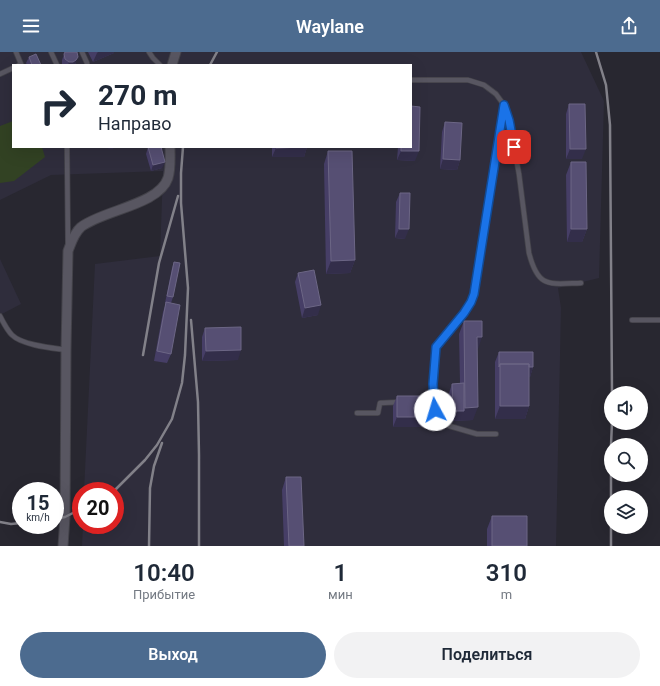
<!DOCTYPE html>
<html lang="ru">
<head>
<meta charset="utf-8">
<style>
  :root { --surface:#fff; --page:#f2f2f3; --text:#1f2937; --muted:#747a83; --accent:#4c6b8f }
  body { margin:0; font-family:Roboto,sans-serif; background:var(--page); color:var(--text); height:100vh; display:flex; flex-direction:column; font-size:15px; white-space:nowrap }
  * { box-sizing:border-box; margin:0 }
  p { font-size:13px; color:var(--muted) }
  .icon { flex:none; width:22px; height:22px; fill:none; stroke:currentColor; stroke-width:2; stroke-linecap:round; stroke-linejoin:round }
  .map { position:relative; height:494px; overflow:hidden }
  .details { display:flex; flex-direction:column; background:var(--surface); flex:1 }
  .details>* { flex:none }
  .hud { position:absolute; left:12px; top:12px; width:400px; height:84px; border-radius:0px; box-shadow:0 4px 16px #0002; background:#fff; color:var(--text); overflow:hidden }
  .fabs { position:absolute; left:604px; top:334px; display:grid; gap:8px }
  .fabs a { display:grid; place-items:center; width:44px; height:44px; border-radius:50%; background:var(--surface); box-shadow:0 4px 16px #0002; font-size:20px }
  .speed { position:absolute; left:12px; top:430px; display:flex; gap:8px; font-size:20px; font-weight:700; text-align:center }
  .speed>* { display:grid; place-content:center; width:52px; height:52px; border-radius:50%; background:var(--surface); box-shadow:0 4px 16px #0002; line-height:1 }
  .speed small { font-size:10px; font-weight:400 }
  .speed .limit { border:6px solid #d22; background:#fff; color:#111 }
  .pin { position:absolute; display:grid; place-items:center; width:34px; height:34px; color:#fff; margin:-17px; border-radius:8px; box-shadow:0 2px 6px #0006 }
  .me { position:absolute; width:44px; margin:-22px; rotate:354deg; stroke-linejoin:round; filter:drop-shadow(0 0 3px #0008) }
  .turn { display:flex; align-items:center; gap:14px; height:84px; padding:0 20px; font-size:18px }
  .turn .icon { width:52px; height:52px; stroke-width:2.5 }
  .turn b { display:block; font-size:28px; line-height:34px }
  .eta { display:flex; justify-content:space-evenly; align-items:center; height:68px; text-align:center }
  .eta b { font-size:24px; font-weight:600; line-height:28px }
  .primary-button { display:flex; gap:8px; margin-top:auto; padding:8px 20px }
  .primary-button a { flex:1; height:46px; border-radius:24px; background:var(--accent); color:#fff; font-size:16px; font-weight:600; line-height:46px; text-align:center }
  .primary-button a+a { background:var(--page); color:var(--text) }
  header { display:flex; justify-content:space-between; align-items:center; height:52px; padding:0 20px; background:var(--accent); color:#fff; font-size:18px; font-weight:600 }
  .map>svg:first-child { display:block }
</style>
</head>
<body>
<header><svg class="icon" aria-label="menu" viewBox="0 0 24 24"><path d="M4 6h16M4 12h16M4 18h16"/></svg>Waylane<svg class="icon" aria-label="share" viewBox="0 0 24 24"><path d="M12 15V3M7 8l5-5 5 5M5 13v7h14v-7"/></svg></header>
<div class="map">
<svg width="660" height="494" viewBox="0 0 660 494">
  <rect width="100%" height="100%" fill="#282730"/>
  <path fill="#2f2d3c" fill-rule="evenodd" d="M0 0H581L604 49 599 226 558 236 561 256 556 494H82L83 473H115V439H84L95 212 160 204 163 119 51 123 0 148ZM13 13H411V95H13Z
    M0 207 21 252 0 263Z"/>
  <path fill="#324223" d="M13 69V95H42L45 105 14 129 0 131V74Z"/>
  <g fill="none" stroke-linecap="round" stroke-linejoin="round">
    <defs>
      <path id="service" d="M16 0 21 12 19 13
        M51 0 57 13
        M82 0 87 11
        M149 0 153 6 160 13
        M0 22 13 16
        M411 28H468L484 33 496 42 504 53 509 68 519 122 529 201C538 236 548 232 581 231
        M67 95 68 192
        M0 264C3 270 7 278 12 283 22 293 52 296 66 298
        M632 268H660
        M357 361H378L380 351 401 350
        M496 382H477L446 373 436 367 433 332 437 295 464 261 471 250 474 242 504 53"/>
      <path id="minor" d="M172 13 176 0
        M63 494 65 465 66 298 68 199C71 191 74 181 81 175 103 158 159 153 168 126 171 116 170 105 170 95"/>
    </defs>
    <use href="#service" stroke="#434249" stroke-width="6"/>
    <use href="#minor" stroke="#434249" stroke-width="11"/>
    <use href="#service" stroke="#585661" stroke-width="4.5"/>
    <use href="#minor" stroke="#585661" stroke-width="9"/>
    <path stroke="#828189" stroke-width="2.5" d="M596 0 606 33 610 73 612 341
      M210 13 217 0
      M191 268 198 350 199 403V494
      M143 303 159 211 178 144
      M611 393 612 371
      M114 439 145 408 157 393 172 367 182 331 185 303 188 236 181 151V121L183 95
      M611 445V423
      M55 467 65 465 81 457
      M0 470 11 472 21 471
      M149 494 150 436 154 414 162 391
      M611 494V475"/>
  </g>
  <path fill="#463e66" d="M65 0 76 12 75 13H62V8Z
    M88 0H114V1L93 10Z
    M29 5 41 13H27L26 11Z
    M569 52 582 107H566V62Z
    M445 70 460 108 457 118 440 117 442 80Z
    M148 95 162 116 151 119 146 102Z
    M272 95H307L304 105H272Z
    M398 95H411L415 109 397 108Z
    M328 99 355 208 350 221 326 222 324 112Z
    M571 110 587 177 582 190H567L566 123Z
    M400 141 405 187 395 186 396 150Z
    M174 210 173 245 171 251V302L167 311 154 309 163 260 166 251H165L172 216Z
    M298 221 318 263 302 266 295 230Z
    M464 269 478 297H477L473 368 449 369V341L452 332 460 331 459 282Z
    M205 276 238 308 202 309V285Z
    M499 300 533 315 530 325H529V354L525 367H495V310Z
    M397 344 431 365 427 375H393V354Z
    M286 425 304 494H284L282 438Z
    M492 464 527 494H487V477Z"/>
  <path fill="#332e4a" d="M98 0H114V1L93 10 97 1Z
    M78 5 75 13H68L69 10Z
    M109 95H114L113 97H108Z
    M307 95 304 105H272L276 96Z
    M570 97H586L582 107H566Z
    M401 99H419L415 109 397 108Z
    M443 107 460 108 457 118 440 117Z
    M165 110 162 116 151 119 153 113Z
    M399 177H409L405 187 395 186Z
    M571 177H587L582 190H567Z
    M355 208 350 221 326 222 331 209Z
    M321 253 318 263 302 266 305 256Z
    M477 285H482L478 297H472Z
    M241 298 238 308 202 309 206 299Z
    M500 315H533L530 325H500Z
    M500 354H529L525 367H495Z
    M478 355 473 368 449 369 453 359H464L465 356Z
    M397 365H431L427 375H393Z"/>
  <path fill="#564f73" stroke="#6c6685" d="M65 0H77L78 5 76 8 73 10H69L65 7 64 2Z
    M36 2 41 13H32L29 5Z
    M569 52H585L586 97H570Z
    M411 54 420 55 419 99H401V95H411Z
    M445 70 462 71 460 108 443 107Z
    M148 95H161L165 110 153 113Z
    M276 95H307L276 96Z
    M328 99H352L355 208 331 209Z
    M571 110H586L587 177H571Z
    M400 141H410L409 177H399Z
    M174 210 180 211 173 245 167 244Z
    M314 218 321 253 305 256 298 221Z
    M166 250 180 253 171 302 157 299Z
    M464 269H482V285H477L478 355 465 356Z
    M241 275V298L206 299 205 276Z
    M499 300H533V315H529V312H500L499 315Z
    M500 312H529V354H500Z
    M464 331V359H453L452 332Z
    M397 344H431V365H397Z
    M286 425H301L304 494H289Z
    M492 464H527V494H492Z"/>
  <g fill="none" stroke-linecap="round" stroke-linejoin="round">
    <defs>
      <path id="route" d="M435 358 433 332 436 295 464 261 471 250 474 242 504 53 509 68 514 95"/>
    </defs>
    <use href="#route" stroke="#114b97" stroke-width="10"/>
    <use href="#route" stroke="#1a73e8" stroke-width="7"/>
  </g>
</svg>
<div class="fabs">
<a><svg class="icon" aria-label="sound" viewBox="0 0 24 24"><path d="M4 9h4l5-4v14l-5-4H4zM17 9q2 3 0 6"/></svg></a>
<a><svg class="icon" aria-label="search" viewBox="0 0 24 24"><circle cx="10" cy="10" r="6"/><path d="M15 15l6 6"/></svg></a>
<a><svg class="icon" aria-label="layers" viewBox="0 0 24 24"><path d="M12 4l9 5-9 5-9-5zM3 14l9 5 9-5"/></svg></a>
</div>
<div class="speed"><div>15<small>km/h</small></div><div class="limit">20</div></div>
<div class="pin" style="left:514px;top:95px;background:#d93025"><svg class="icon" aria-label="arrive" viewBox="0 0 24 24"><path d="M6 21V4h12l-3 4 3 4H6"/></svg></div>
<svg class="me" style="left:435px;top:358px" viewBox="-20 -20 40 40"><circle r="19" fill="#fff"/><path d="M0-13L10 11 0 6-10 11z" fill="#1a73e8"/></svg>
<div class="hud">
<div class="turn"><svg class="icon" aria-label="right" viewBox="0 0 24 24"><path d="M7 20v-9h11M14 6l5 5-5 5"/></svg><div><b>270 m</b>Направо</div></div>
</div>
</div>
<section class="details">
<div class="eta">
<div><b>10:40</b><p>Прибытие</p></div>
<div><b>1</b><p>мин</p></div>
<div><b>310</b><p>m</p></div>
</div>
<div class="primary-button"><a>Выход</a><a>Поделиться</a></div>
</section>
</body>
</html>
